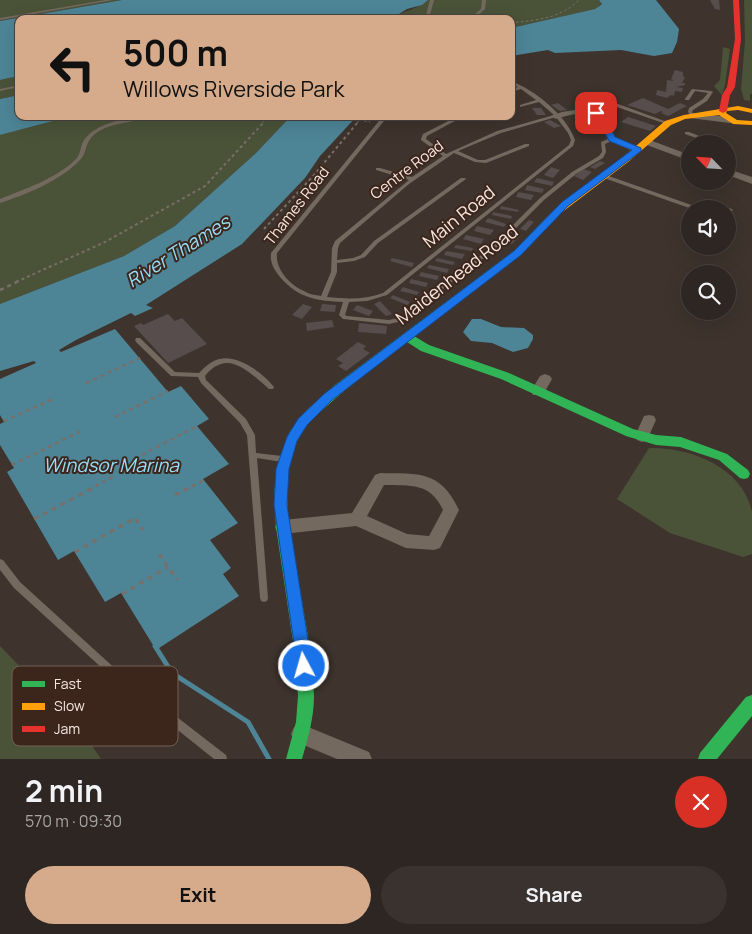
<!DOCTYPE html>
<html lang="en">
<head>
<meta charset="utf-8">
<style>
  :root { --surface:#2e2622; --page:#3a322f; --text:#f1f3f6; --muted:#a7a5a5; --line:#494340; --accent:#d6ab8b }
  body { margin:0; font-family:Manrope,sans-serif; background:var(--page); color:var(--text); height:100vh; display:flex; flex-direction:column; font-size:19px; white-space:nowrap }
  * { box-sizing:border-box; margin:0 }
  p { font-size:16px; color:var(--muted) }
  .icon { flex:none; width:28px; height:28px; fill:none; stroke:currentColor; stroke-width:2; stroke-linecap:round; stroke-linejoin:round }
  .map { position:relative; height:759px; overflow:hidden }
  .sheet { display:flex; flex-direction:column; background:var(--surface); flex:1 }
  .sheet>* { flex:none }
  .banner { position:absolute; left:15px; top:15px; width:500px; height:105px; border-radius:10px; box-shadow:0 5px 20px #0002,0 0 0 1px var(--line); background:#d6ab8b; color:#111; overflow:hidden }
  .needle { width:32px; rotate:295deg }
  .controls { position:absolute; left:681px; top:135px; display:grid; gap:10px }
  .controls a { display:grid; place-items:center; width:55px; height:55px; border-radius:50%; background:var(--surface); box-shadow:0 5px 20px #0002,0 0 0 1px var(--line); font-size:25px }
  .pin { position:absolute; display:grid; place-items:center; width:42px; height:42px; color:#fff; margin:-21px; border-radius:10px; box-shadow:0 2px 8px #0006 }
  .me { position:absolute; width:55px; margin:-28px; rotate:354deg; stroke-linejoin:round; filter:drop-shadow(0 0 4px #0008) }
  .turn { display:flex; align-items:center; gap:18px; height:105px; padding:0 25px; font-size:22px }
  .turn .icon { width:65px; height:65px; stroke-width:2.5 }
  .turn b { display:block; font-size:35px; line-height:42px }
  .round { display:grid; place-items:center; flex:none; width:52px; height:52px; border-radius:26px; background:var(--page) }
  .headline { display:flex; align-items:center; justify-content:space-between; height:85px; padding:0 25px }
  h1 { font-size:30px; font-weight:700; line-height:38px }
  .cta { display:flex; gap:10px; margin-top:auto; padding:10px 25px }
  .cta a { flex:1; height:58px; border-radius:30px; background:var(--accent); color:#111; font-size:20px; font-weight:700; line-height:58px; text-align:center }
  .cta a+a { background:var(--page); color:var(--text) }
  .map>svg:first-child { display:block }
</style>
</head>
<body>
<div class="map">
<svg width="752" height="759" viewBox="0 0 752 759">
  <rect width="100%" height="100%" fill="#3e332d"/>
  <path fill="#4a5338" d="M0 0H122L0 21Z
    M428 0H599L602 3 595 9 511 28V19H391C402 11 419 9 428 0Z
    M744 0H752V94H750V101L744 100 741 89 745 41Z
    M723 47 730 49 725 85 722 95 714 86 720 80Z
    M19 76V95L0 99V80Z
    M72 116H291L256 153 175 226 124 256 0 304V135Z
    M649 448C690 447 743 467 752 512 752 524 752 541 752 554L743 557 670 533 617 499Z
    M0 646 82 731 101 759H0Z"/>
  <path fill="#4d8597" d="M122 0H428L422 5 407 9 391 19H340L330 16 312 19H19V76L0 80V21Z
    M599 0H656L679 29 677 42 672 53 654 56 621 50 555 53 548 50 511 56V28L595 9 602 4Z
    M19 95V116H72L0 135V99Z
    M291 116H357L320 156 305 178 242 244 146 305 153 308 135 316 131 313 76 340 59 350 61 352 115 329 168 392 181 386 209 419 197 426 229 464 203 479 238 523 210 540 231 568 223 574 239 596 156 650 121 593 105 602 74 551 58 560 7 472 14 468 0 445V424L4 422 0 415V379L36 363 34 361 0 371V304L124 256 175 226 256 153Z
    M472 319H481L501 327 524 328 533 335V339L528 348 513 352 492 343 471 341 463 332Z"/>
  <g fill="none" stroke-linecap="round" stroke-linejoin="round">
    <path stroke="#4d8597" stroke-width="5" d="M155 646 172 673 248 722 269 759"/>
  </g>
  <path fill="#584d4d" d="M710 0H719L720 10 715 9Z
    M675 70 683 72V76L685 77 682 83H685V85L676 87 683 88 682 92 675 91 674 96 671 95 667 98 656 95 657 90 666 92 667 80 674 81 671 79Z
    M588 92 601 97 596 100 583 95Z
    M643 98 668 109 680 103 687 106 668 116 661 113 663 112 661 111 655 114 627 105Z
    M558 103 567 110 560 111 551 105Z
    M532 108H541L546 115H537Z
    M591 115 601 125 591 127 581 116Z
    M628 117 656 126 650 131 621 122Z
    M550 120 561 126 554 128 544 122Z
    M600 161 605 163 595 169 590 167Z
    M551 167 560 170 553 178 544 175Z
    M584 169 592 172 583 180 574 176Z
    M537 178 554 182 552 186 534 182Z
    M527 185 544 189 542 193 525 190Z
    M518 192 534 195 531 200 516 197Z
    M501 206 519 210 518 212 500 209Z
    M493 212 512 216 511 219 492 215Z
    M488 218 506 224 504 227 485 222Z
    M529 220 534 222 526 231 520 229Z
    M477 226 494 230 490 235 474 231Z
    M516 232 521 235 512 244 506 242Z
    M466 235 484 239 481 244 463 239Z
    M456 245 473 248 472 251 454 248Z
    M446 251 465 254 462 259 444 255Z
    M392 258 414 263 412 267 390 261Z
    M437 258 455 262 453 265 435 261Z
    M429 265 449 269 447 273 427 268Z
    M421 272 439 276 437 280 419 276Z
    M411 279 428 283 426 287 409 283Z
    M403 287 419 292 417 295 400 291Z
    M393 295 410 302 407 305 390 298Z
    M380 301 392 314 386 316 374 304Z
    M303 304 312 307 302 319 292 315Z
    M322 304 336 305 335 312 320 311Z
    M357 305 373 311 369 316 353 310Z
    M168 314 175 321 182 318 207 344 168 363 134 326 141 323 143 325Z
    M332 320 334 327 307 331 306 323Z
    M359 323 387 326 386 334 358 332Z
    M358 342 366 346 363 349 370 353 346 371 338 366 343 363 336 359Z"/>
  <g fill="none" stroke-linecap="round" stroke-linejoin="round">
    <path stroke="#796f68" stroke-width="1" stroke-dasharray="2.5 2.5" stroke-linecap="butt" d="M511 23C536 20 560 19 579 0
      M359 120 370 122
      M262 123 269 116
      M357 123 363 116"/>
    <path stroke="#796f68" stroke-width="2" stroke-dasharray="3 3" stroke-linecap="butt" d="M264 229 314 175 358 122
      M16 282 105 242 205 186 264 122"/>
    <path stroke="#796f68" stroke-width="2.5" stroke-dasharray="4 4" stroke-linecap="butt" d="M0 290 19 281
      M86 383 140 358
      M115 417 168 391
      M4 421 53 399
      M142 455 197 426
      M12 465 83 430
      M88 490 114 476
      M185 490 204 480"/>
    <path stroke="#796f68" stroke-width="3" stroke-dasharray="5 5" stroke-linecap="butt" d="M175 495 187 489
      M34 519 91 489
      M75 552 135 518 143 530
      M159 554 177 580
      M122 594 168 567"/>
    <path fill="#74695e" fill-rule="evenodd" d="M105 0H113L0 20V18Z
      M430 0H434L430 15 426 19H422L426 15Z
      M482 0H486L485 9 474 19H469L481 9Z
      M511 81C535 90 567 116 575 140L573 146 387 295 367 301 349 302 345 315 347 316 389 320 403 317 426 297 489 249 540 198 572 172 599 156 602 152 601 142 610 138H614V140L605 144 606 152 603 158 576 174 544 200 493 251 430 299 407 320 389 324 343 319 339 315 343 302C317 301 298 298 280 277 274 269 270 264 271 253L383 116H388L277 253C275 268 289 284 302 290 308 294 315 295 321 296L331 272 332 248 335 241 409 180 376 170V168H380L412 177 443 156 421 140V139L423 134 458 116H464L427 136 426 139 446 154 497 131 554 115 539 102 520 107V105L536 100 521 89 511 92V89L518 87 511 84ZM556 117 568 133 571 140 569 145 383 293C365 300 346 299 327 297L337 272V263L354 261 365 257 378 243 466 179 465 178H461L374 241 361 255 353 258 337 260 338 248 340 243 409 184 454 153 475 162 486 163 529 146V144H525L485 160H478L458 151 501 133Z
      M19 85V87L0 91V89Z
      M692 89 711 91 713 92 707 101 693 110 692 112 695 116 693 117H691L688 112 689 108 703 99 708 93 695 91 689 100H685V99Z
      M614 104H618L670 123 666 124 614 106Z
      M140 116H150C134 123 115 122 99 131 82 142 89 153 78 162 59 181 25 195 0 203V199C25 189 55 179 75 160 81 155 80 146 84 140 97 123 120 120 140 116Z
      M435 116H442V117L440 118Z
      M685 132H689L720 144H713L685 134Z
      M603 174 700 208 701 209H692L601 177V175Z
      M730 208 733 210 730 213H728V209Z
      M136 338H140L175 372 199 373C205 367 211 361 219 359 238 354 263 373 274 387L273 389H269C257 379 237 358 221 364 214 366 209 371 205 376L206 380 246 419 255 435 256 453 282 456 285 457 286 459 285 461 282 462 257 458 268 598 267 601 264 602 261 601 260 598 247 435 240 423 201 383 198 377 171 376 136 342 135 340Z
      M0 559 3 560 20 582 120 673 226 755 227 759H214L114 679 14 588 0 570Z"/>
    <path fill="#74695e" fill-rule="evenodd" d="M581 109C605 110 606 118 615 137L641 148V152H635L609 141C605 135 604 129 600 123 592 108 569 115 556 119L551 116 562 112Z
      M693 113 730 117 735 120 730 123 690 118V114Z
      M647 139 690 155V161L644 144 642 142Z
      M728 169 752 177V184L728 175Z
      M545 374 550 376 552 379 543 395H533L531 391 540 376Z
      M649 415 654 416 656 420 647 440 642 442 637 440 635 436 644 416Z
      M380 473C420 474 440 470 459 510L440 548 434 550 406 548 356 526 283 534 277 532 275 527 277 522 283 520 352 513 375 475ZM384 485C411 486 430 482 443 510L429 536 407 534 367 516Z
      M301 724 369 752 372 759H337L294 741 291 734 294 727Z"/>
    <path fill="#30b455" fill-rule="evenodd" d="M558 208 561 209V213L520 255 414 336 429 345 509 373 633 429 656 435 681 437 727 454 748 470 750 474 748 478 744 479 740 478 719 460 680 447 656 445 626 436 501 379 421 351 407 342C380 363 352 383 327 406 318 414 307 423 301 433 278 475 289 524 296 568 303 610 313 653 314 696 314 718 308 738 302 759H286L296 722 298 696 294 648 276 527 274 494 279 459 290 431 306 411 335 385 514 251 555 209Z
      M752 695V716L717 759H698L700 753 746 697Z"/>
    <path fill="#ff9f0a" fill-rule="evenodd" d="M738 106 752 109V113L738 110 727 111 726 113 737 120 752 121V125L733 124 719 115 685 119 671 125 628 162 561 213H555L554 211 622 158 665 121 684 115Z"/>
    <path fill="#e5322d" fill-rule="evenodd" d="M733 0H739L741 39 735 87 730 95 727 111 723 113 719 111 722 95 727 87 735 39Z"/>
  </g>
  <path fill="#1a73e8" stroke="#114b97" d="M593 112H598L607 121 615 137 641 148V151L568 206 521 255 332 400 307 425 297 441 289 469 287 505 312 666 309 671 304 673 298 671 274 505 276 469 287 437 298 419 324 394 514 251 562 202 632 150 609 141 600 122 592 113Z"/>
  <g text-anchor="middle" stroke-width="4" stroke-linejoin="round" paint-order="stroke">
    <g font-size="15" fill="#f6e7e0" stroke="#3c261c">
      <text transform="translate(407 170) rotate(-37)" y="5">Centre Road</text>
      <text transform="translate(297 206) rotate(-52)" y="5">Thames Road</text>
    </g>
    <g font-size="18" fill="#f6e7e0" stroke="#3c261c">
      <text transform="translate(459 217) rotate(-39)" y="6">Main Road</text>
      <text transform="translate(457 275) rotate(-38)" y="6">Maidenhead Road</text>
    </g>
    <g font-size="19" font-style="italic" fill="#94def7" stroke="#3c261c">
      <text transform="translate(178 251) rotate(-32)" y="7">River Thames</text>
      <text x="111" y="472">Windsor Marina</text>
    </g>
  </g>
  <rect x="12" y="666" width="166" height="80" rx="8" fill="#3c261c" stroke="#746057" stroke-width="1"/>
  <rect x="22" y="681" width="23" height="6" fill="#30b455"/>
  <rect x="22" y="703" width="23" height="7" fill="#ff9f0a"/>
  <rect x="22" y="726" width="23" height="6" fill="#e5322d"/>
  <g font-size="14" fill="#f6e7e0">
    <text x="54" y="689">Fast</text>
    <text x="54" y="711">Slow</text>
    <text x="54" y="734">Jam</text>
  </g>
</svg>
<div class="controls">
<a><svg class="needle" viewBox="-14 -14 28 28"><path d="M0-13l5 13h-10z" fill="#e53935"/><path d="M0 13l5-13h-10z" fill="#a7a5a5"/></svg></a>
<a><svg class="icon" aria-label="sound" viewBox="0 0 24 24"><path d="M4 9h4l5-4v14l-5-4H4zM17 9q2 3 0 6"/></svg></a>
<a><svg class="icon" aria-label="search" viewBox="0 0 24 24"><circle cx="10" cy="10" r="6"/><path d="M15 15l6 6"/></svg></a>
</div>
<div class="pin" style="left:596px;top:113px;background:#d93025"><svg class="icon" aria-label="arrive" viewBox="0 0 24 24"><path d="M6 21V4h12l-3 4 3 4H6"/></svg></div>
<svg class="me" style="left:304px;top:666px" viewBox="-20 -20 40 40"><circle r="17" fill="#1a73e8" stroke="#fff" stroke-width="3"/><path d="M0-11L8 9 0 5-8 9z" fill="#fff"/></svg>
<div class="banner">
<div class="turn"><svg class="icon" aria-label="left" viewBox="0 0 24 24"><path d="M17 20v-9H6M10 6l-5 5 5 5"/></svg><div><b>500 m</b>Willows Riverside Park</div></div>
</div>
</div>
<section class="sheet">
<div class="headline"><div><h1>2 min</h1><p>570 m · 09:30</p></div><a class="round" style="background:#d93025;color:#fff"><svg class="icon" aria-label="close" viewBox="0 0 24 24"><path d="M6 6l12 12M18 6L6 18"/></svg></a></div>
<div class="cta"><a>Exit</a><a>Share</a></div>
</section>
</body>
</html>
